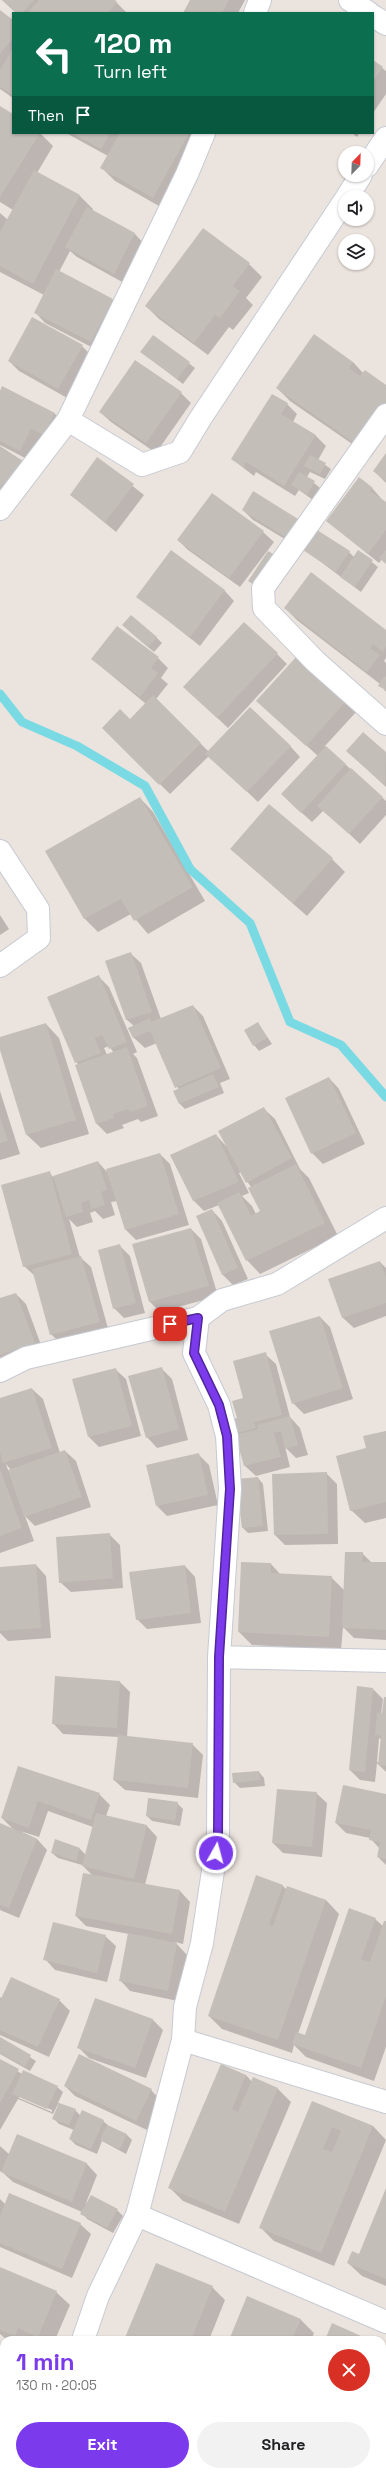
<!DOCTYPE html>
<html lang="en">
<head>
<meta charset="utf-8">
<style>
  :root { --surface:#fff; --page:#f2f2f2; --text:#202124; --muted:#757577; --accent:#7c3aed }
  body { margin:0; font-family:"Space Grotesk",sans-serif; background:var(--page); color:var(--text); height:100vh; display:flex; flex-direction:column; font-size:15px; white-space:nowrap }
  * { box-sizing:border-box; margin:0 }
  p { font-size:13px; color:var(--muted) }
  .icon { flex:none; width:22px; height:22px; fill:none; stroke:currentColor; stroke-width:2; stroke-linecap:round; stroke-linejoin:round }
  .map { position:relative; flex:1; overflow:hidden }
  .details { position:absolute; left:0px; top:2336px; width:386px; height:140px; display:flex; flex-direction:column; background:var(--surface); border-radius:12px 12px 0 0; box-shadow:0 1px 3px #0004 }
  .details>* { flex:none }
  .banner { position:absolute; left:12px; top:12px; width:362px; height:122px; border-radius:0px; box-shadow:0 1px 3px #0004; background:#0b6e4f; color:#fff; overflow:hidden }
  .needle { width:26px; rotate:23deg }
  .controls { position:absolute; left:338px; top:146px; display:grid; gap:8px }
  .controls a { display:grid; place-items:center; width:36px; height:36px; border-radius:50%; background:var(--surface); box-shadow:0 1px 3px #0004; font-size:20px }
  .pin { position:absolute; display:grid; place-items:center; width:34px; height:34px; color:#fff; margin:-17px; border-radius:8px; box-shadow:0 2px 6px #0006 }
  .me { position:absolute; width:44px; margin:-22px; rotate:7deg; stroke-linejoin:round; filter:drop-shadow(0 0 3px #0008) }
  .turn { display:flex; align-items:center; gap:14px; height:84px; padding:0 16px; font-size:18px }
  .turn .icon { width:52px; height:52px; stroke-width:2.5 }
  .turn b { display:block; font-size:28px; line-height:34px }
  .then { display:flex; align-items:center; height:38px; padding:0 16px; background:#0003; gap:8px; font-size:15px }
  .round { display:grid; place-items:center; flex:none; width:42px; height:42px; border-radius:21px; background:var(--page) }
  .overview { display:flex; align-items:center; justify-content:space-between; height:68px; padding:0 16px }
  h1 { font-size:24px; font-weight:800; line-height:30px; color:var(--accent) }
  .cta { display:flex; gap:8px; margin-top:auto; padding:8px 16px }
  .cta a { flex:1; height:46px; border-radius:24px; background:var(--accent); color:#fff; font-size:16px; font-weight:800; line-height:46px; text-align:center }
  .cta a+a { background:var(--page); color:var(--text) }
  .map>svg:first-child { display:block }
</style>
</head>
<body>
<div class="map">
<svg width="386" height="2476" viewBox="0 0 386 2476">
  <rect width="100%" height="100%" fill="#ebe3de"/>
  <path fill="#0003" fill-rule="evenodd" d="M2 0H114L127 13H16Z
    M192 0H245L238 13H185Z
    M0 11 13 21V98L0 89Z
    M373 61 386 71V94L373 113Z
    M0 107 13 116V133H40L53 146 37 173 80 196 93 209 92 211 135 234 145 245 124 283 77 257 70 251 59 272 113 300 123 310 101 352 45 323 35 312 44 295 0 272V213L8 220 13 210 0 202Z
    M66 133H210L166 210 115 181 102 168 108 156Z
    M352 133H359L357 137Z
    M249 264 262 277 246 298 253 305 233 330 229 327 208 355 159 319 146 306Z
    M154 336 195 368 183 384 142 352Z
    M82 346 92 356 69 399 19 371 9 361Z
    M353 362 363 373 386 386V435L371 457 290 401 277 388Z
    M181 393 191 403 156 453 111 422 100 412Z
    M0 394 55 414 65 424 31 461 0 445Z
    M287 404 297 414 293 422 316 436 326 446 318 460 331 469 325 479 310 472 307 477 320 488 313 500 299 490 295 496 256 472 254 476 232 459Z
    M0 447 22 462 0 513Z
    M386 454V483L374 471Z
    M98 459 144 495 116 532 71 495Z
    M372 488 386 504V563L382 559 379 563 327 521Z
    M253 493 298 520 308 530 298 547 253 520 243 510Z
    M263 532 274 542 240 587 188 550 178 540Z
    M305 550 349 552 354 557 358 551 378 567 361 592Z
    M224 590 234 601 200 646 137 596Z
    M285 608 386 631V658L384 661 386 663V692L380 684 298 621Z
    M129 631 156 637 162 643 154 652Z
    M277 654 287 664 228 728 195 697Z
    M298 657 357 711 325 746 386 801V815L360 844 324 810 312 822 292 804 318 756 268 711Z
    M158 658 168 668 161 678 168 684 156 699 209 752 290 746 300 757 258 802 209 756 170 794 103 728 130 720 146 704 92 659Z
    M363 733 386 754V787L347 751Z
    M140 798 153 812 205 901 148 934 131 914 98 932 85 919 46 852Z
    M231 849 332 859 345 872 307 916Z
    M0 915 9 929 0 935Z
    M130 953 141 963 161 1019 193 1006 203 1016 230 1079 220 1083 224 1093 185 1109 180 1104 174 1092 179 1090 157 1043 145 1048 134 1038 130 1028 134 1026 127 1020 106 961Z
    M99 977 109 987 137 1052 133 1054 137 1058 158 1116 141 1122 138 1119 122 1125 124 1128 107 1134 97 1124 78 1065 48 997ZM109 1046 114 1053 107 1055 104 1048Z
    M258 1023 272 1044 259 1051 254 1045Z
    M46 1024 59 1038 89 1134 41 1148 27 1135 0 1046V1038Z
    M329 1078 339 1089 365 1144 323 1164 312 1153Z
    M0 1091 20 1154 0 1160Z
    M264 1109 275 1119 300 1169 309 1178 338 1236 260 1274 247 1260 219 1205 204 1211 193 1200 216 1135 226 1146ZM241 1172 251 1187 261 1212 256 1214 252 1206 242 1196 249 1193 239 1173Z
    M160 1154 170 1164 189 1225 136 1240 126 1230 117 1201 111 1202 115 1215 103 1219 95 1211 90 1213 93 1222 77 1227 69 1219 80 1257 91 1267 109 1332 61 1344 51 1334 35 1276 24 1266 49 1172 53 1177 98 1162 108 1173Z
    M212 1210 222 1221 248 1279 233 1285 223 1275Z
    M191 1229 201 1239 218 1296 160 1312 150 1302 133 1245Z
    M120 1246 130 1256 145 1313 124 1318 114 1308Z
    M380 1262 386 1268V1316L354 1328 343 1318 330 1280Z
    M16 1294 26 1304 44 1353 0 1369V1299Z
    M320 1317 330 1327 353 1399 304 1414 293 1403Z
    M265 1354 276 1364 290 1417 300 1428 308 1455 296 1458 285 1447 290 1467 256 1476 245 1466 236 1434 238 1419 244 1398Z
    M161 1368 172 1379 188 1440 157 1448 147 1437Z
    M115 1369 126 1379 141 1436 99 1447 89 1437Z
    M32 1389 43 1399 60 1453 65 1451 76 1461 91 1507 35 1526 25 1516 34 1541 0 1553V1399ZM6 1464 11 1470H8Z
    M386 1432V1518L365 1523 351 1510 367 1449Z
    M198 1454 209 1465 218 1505 167 1516 157 1506Z
    M326 1473 337 1484 338 1544 285 1545 275 1535Z
    M258 1478 263 1484 268 1531 248 1533 243 1528Z
    M109 1534 120 1545 123 1588 71 1592 60 1582Z
    M362 1553 372 1563H386V1640L354 1638 343 1627 341 1650 252 1645 239 1632 271 1564 281 1575 331 1577 345 1591Z
    M36 1565 46 1576 51 1638 8 1641 0 1633V1568Z
    M185 1566 195 1577 201 1623 147 1629 137 1619Z
    M120 1682 130 1692 127 1737 192 1744 203 1755 198 1798 125 1790 114 1780 119 1737 63 1734 53 1723Z
    M373 1689 383 1699 381 1715H383L386 1698V1772L377 1763 375 1782 360 1780 350 1770ZM379 1738 382 1740 379 1762H377Z
    M19 1767 99 1794 110 1805 106 1816 147 1826 157 1837 145 1885 180 1891 190 1902 183 1944 175 1942 187 1955 178 2001 130 1991 120 1980 129 1934 86 1926 76 1916 93 1876 82 1865 58 1858 52 1853 80 1849 86 1855 93 1827 48 1811 39 1837 20 1831 37 1839 47 1850 19 1918 0 1910V1824L14 1830 2 1818Z
    M259 1772 264 1778 265 1786 240 1788 234 1782Z
    M316 1793 327 1803 322 1857 283 1853 273 1843Z
    M386 1795V1865L378 1857 380 1849 370 1838 346 1833 336 1823Z
    M177 1803 183 1809 180 1826 152 1821 147 1816Z
    M282 1885 287 1890 326 1900 339 1914 298 2034 306 2036 375 1919 383 1926 386 1923V2047L374 2081 306 2057 294 2045 292 2053 222 2029 209 2016Z
    M105 1936 116 1946 107 1982 55 1970 45 1959Z
    M0 1997 2 1999 59 2000 70 2011 49 2057 0 2035Z
    M152 2019 163 2030 146 2078 89 2058 78 2047Z
    M0 2038 36 2061 30 2071 0 2054Z
    M0 2060 22 2074 57 2087 63 2092 58 2103 75 2110 81 2116 103 2121 109 2126 127 2135 132 2140 126 2154 102 2141 97 2154 76 2145 70 2139 74 2130 59 2124 53 2118 59 2105 58 2104 53 2114 18 2099 0 2130ZM19 2096 52 2110V2112L19 2098Z
    M246 2075 252 2082 253 2079 278 2089 291 2102 239 2224 183 2201 169 2187Z
    M65 2086 151 2090 161 2101 147 2130 75 2096Z
    M312 2102 373 2126 386 2140 334 2266 274 2241 261 2228Z
    M18 2136 87 2164 97 2175 86 2203 117 2210 123 2216 113 2233 87 2219 82 2212 13 2182 1 2171 0 2172V2146L10 2155Z
    M386 2191V2286L362 2276 348 2263 359 2255Z
    M0 2199 6 2205 80 2224 91 2234 72 2278 0 2247Z
    M0 2268 56 2292 70 2305 55 2340H7L0 2334Z
    M212 2287 225 2300 209 2340H125Z
    M248 2298 301 2320 314 2333 311 2340H230Z
    M382 2346 386 2348V2390L382 2399Z
    M386 2428V2452L382 2448V2429L385 2431Z
    M126 2472H139L137 2476Z
    M287 2472H296L305 2476H285Z"/>
  <g fill="none" stroke-linecap="round" stroke-linejoin="round">
    <path stroke="#7adae4" stroke-width="9" d="M0 694 22 722 77 746 145 786 190 869 250 923 290 1022 341 1045 386 1097"/>
  </g>
  <path fill="#c4beb9" fill-rule="evenodd" d="M2 0H34L22 13H17Z
    M39 0H115L117 2 108 13H28Z
    M190 0H229L222 13H183Z
    M0 10 13 20V38L0 54Z
    M13 48V95L0 87V70Z
    M373 60 383 67 373 81Z
    M0 106 13 114V133H40L0 197Z
    M72 133H110L101 149Z
    M120 133H189L153 198 100 168Z
    M34 170 80 195 33 284 0 266V232Z
    M87 207 135 233 114 274 65 247Z
    M203 228 250 263 233 286 240 291 220 318 215 315 194 343 145 306Z
    M56 269 113 299 91 342 34 313Z
    M32 317 83 345 58 389 8 361Z
    M314 334 353 362 349 368 360 376 365 370 386 385V404L357 445 276 388Z
    M153 335 190 362 177 379 140 352Z
    M135 360 182 392 146 443 99 412Z
    M2 386 55 413 44 435 31 429 20 451 0 441V391Z
    M272 394 288 403 281 414 316 435 284 486 246 462 243 467 231 459Z
    M0 446 23 461 5 487 2 485 0 488Z
    M386 453V481L373 471Z
    M310 455 326 463 320 474 304 466Z
    M97 457 134 484 105 522 70 495Z
    M299 472 315 481 307 495 291 485Z
    M359 477 373 488 370 491 386 502V530L368 554 326 521Z
    M253 491 298 519 287 538 242 510Z
    M212 493 264 531 229 578 177 540Z
    M317 530 350 551 336 572 303 550Z
    M171 550 225 590 190 637 136 597Z
    M358 550 373 560 355 587 340 577Z
    M386 550V564L379 558Z
    M268 551 280 558 260 589 248 581Z
    M311 572 386 630V647L383 652 373 644 370 648 380 655 367 672 284 608Z
    M131 615 157 637 148 647 122 625Z
    M244 622 278 653 217 718 183 687Z
    M117 626 159 657 151 668 158 673 140 697 91 659Z
    M297 656 347 700 306 746 256 701Z
    M384 676 386 677V690L378 686Z
    M153 695 201 743 159 785 102 728 120 709 130 719Z
    M250 707 291 746 247 792 205 754Z
    M363 732 386 752 385 785 346 751Z
    M326 746 346 764 301 813 281 794Z
    M351 768 383 797 349 834 317 806Z
    M140 797 193 887 134 921 121 899 84 919 45 851Z
    M269 804 333 858 293 903 230 849Z
    M131 952 152 1012 126 1020 105 961Z
    M99 975 127 1042 109 1049 102 1035 95 1038 101 1053 75 1063 47 997Z
    M193 1005 221 1068 175 1088 150 1031 133 1038 128 1028 150 1018 151 1022Z
    M258 1022 267 1038 253 1046 244 1030Z
    M46 1023 76 1120 26 1135 0 1050V1037Z
    M127 1047 148 1106 130 1112 128 1109 113 1114 114 1118 96 1124 75 1065Z
    M213 1074 219 1087 179 1104 173 1091Z
    M329 1077 356 1133 311 1154 285 1098Z
    M264 1107 292 1158 246 1183 218 1131Z
    M0 1117 8 1141 0 1143Z
    M216 1134 239 1182 193 1201 170 1155Z
    M160 1153 179 1214 125 1230 106 1169Z
    M98 1161 107 1190 101 1192 105 1205 91 1209 89 1200 81 1203 83 1212 66 1217 53 1176Z
    M296 1164 325 1223 246 1261 217 1203 239 1192 251 1216 260 1211 248 1188Z
    M50 1171 72 1254 23 1267 1 1185Z
    M212 1209 238 1268 222 1275 196 1216Z
    M191 1228 209 1286 149 1302 132 1244Z
    M120 1244 136 1303 113 1309 98 1250Z
    M81 1256 100 1322 50 1335 32 1269Z
    M380 1261 386 1277V1303L342 1318 328 1279Z
    M16 1293 35 1343 0 1355V1298Z
    M320 1316 343 1388 292 1404 269 1331Z
    M266 1352 282 1415 254 1422 256 1428 234 1434 230 1420 237 1418 232 1401 243 1398 233 1361Z
    M162 1367 179 1429 146 1438 128 1376Z
    M116 1368 132 1426 88 1437 72 1379Z
    M32 1388 52 1448 3 1463 0 1452V1398Z
    M290 1416 298 1445 285 1449 281 1431 274 1433 281 1457 244 1466 235 1435 258 1429 257 1425Z
    M386 1431V1502L350 1511 336 1456 366 1448 363 1436Z
    M65 1450 82 1497 24 1517 8 1470Z
    M199 1453 208 1495 156 1506 146 1465Z
    M0 1469 22 1528 0 1536Z
    M327 1472 328 1534 274 1535 272 1474Z
    M258 1477 263 1526 242 1528 236 1479Z
    M110 1533 113 1578 59 1583 56 1537Z
    M345 1552H363L362 1562H386V1630L342 1628Z
    M241 1562 271 1563V1573L332 1576 329 1637 238 1632Z
    M36 1564 41 1628 0 1631V1567Z
    M185 1565 191 1613 136 1620 129 1572Z
    M55 1676 120 1681 117 1728 52 1724Z
    M357 1686 373 1688 365 1772 349 1770Z
    M384 1697H386V1766L378 1765 381 1736 375 1735 377 1712 382 1713Z
    M118 1735 193 1743 188 1788 113 1780Z
    M18 1766 100 1793 91 1820 38 1801 29 1828 1 1818Z
    M259 1771 260 1780 233 1783 232 1773Z
    M343 1785 386 1794V1859L377 1857 380 1842 369 1840 371 1830 335 1823Z
    M277 1789 317 1792 312 1847 272 1843Z
    M148 1798 178 1802 175 1821 146 1816Z
    M96 1813 147 1825 134 1879 82 1866Z
    M0 1823 37 1839 9 1908 0 1905Z
    M55 1839 80 1848 76 1861 51 1853Z
    M83 1873 180 1890 172 1934 75 1916Z
    M256 1875 283 1885 269 1925 273 1926 287 1886 326 1900 278 2040 208 2016Z
    M349 1908 376 1918 361 1959 370 1962 384 1921H386V1996L361 2068 292 2044 296 2032 305 2035Z
    M53 1922 106 1935 97 1973 43 1960Z
    M128 1933 177 1943 168 1991 119 1981Z
    M11 1977 60 1999 38 2047 0 2030V2001Z
    M95 1998 153 2019 135 2068 77 2048Z
    M0 2037 31 2055 25 2067 0 2053Z
    M79 2054 152 2089 136 2121 64 2086Z
    M0 2059 19 2069 0 2103Z
    M221 2064 246 2075 232 2109 238 2112 253 2077 278 2088 225 2212 168 2188Z
    M23 2070 58 2086 47 2109 12 2094Z
    M312 2101 373 2126 321 2253 259 2228ZM332 2127 341 2131 332 2152 323 2149Z
    M59 2103 76 2109 69 2125 52 2119Z
    M82 2110 104 2120 91 2149 69 2139Z
    M107 2125 127 2134 120 2149 100 2140Z
    M17 2134 87 2163 72 2202 1 2172Z
    M386 2188V2279L347 2263 352 2251 359 2254Z
    M9 2193 81 2223 62 2269 0 2243V2216Z
    M91 2195 118 2209 107 2228 80 2214Z
    M156 2263 213 2286 191 2340H124Z
    M0 2267 57 2291 38 2337 18 2328 15 2336 0 2330Z
    M247 2296 301 2319 292 2340H229Z
    M332 2323 370 2340H325Z
    M386 2426V2445L382 2443V2428L384 2429Z
    M37 2472H61L63 2473 62 2476H35Z"/>
  <g fill="none" stroke-linecap="round" stroke-linejoin="round">
    <defs>
      <path id="minor" d="M350 0 369 13
        M255 13 260 0
        M373 16 386 24
        M367 166 386 138
        M347 197 361 175
        M386 415 263 588 264 608 315 661 386 724
        M68 420 142 465 180 452 200 419 345 200
        M0 509 68 420 187 174 204 133
        M0 851 38 909 39 938 0 966
        M0 1371 26 1358 198 1318 222 1300 277 1284 386 1218
        M219 1657 386 1661
        M183 2040 386 2102
        M137 2215 386 2322
        M83 2340 98 2296 137 2215 183 2040 185 2007 202 1943 218 1838 219 1657 230 1489 227 1436 219 1405 194 1353 198 1318
        M303 2472 312 2476
        M2 2476 6 2472"/>
    </defs>
    <use href="#minor" stroke="#c6cad3" stroke-width="24"/>
    <use href="#minor" stroke="#fff" stroke-width="22"/>
  </g>
  <g fill="none" stroke-linecap="round" stroke-linejoin="round">
    <defs>
      <path id="route" d="M170 1324 198 1318 194 1353 219 1405 227 1436 230 1489 219 1657 218 1838 216 1853"/>
    </defs>
    <use href="#route" stroke="#51269a" stroke-width="10"/>
    <use href="#route" stroke="#7c3aed" stroke-width="7"/>
  </g>
</svg>
<div class="controls">
<a><svg class="needle" viewBox="-14 -14 28 28"><path d="M0-13l5 13h-10z" fill="#e53935"/><path d="M0 13l5-13h-10z" fill="#757577"/></svg></a>
<a><svg class="icon" aria-label="sound" viewBox="0 0 24 24"><path d="M4 9h4l5-4v14l-5-4H4zM17 9q2 3 0 6"/></svg></a>
<a><svg class="icon" aria-label="layers" viewBox="0 0 24 24"><path d="M12 4l9 5-9 5-9-5zM3 14l9 5 9-5"/></svg></a>
</div>
<div class="pin" style="left:170px;top:1324px;background:#d93025"><svg class="icon" aria-label="arrive" viewBox="0 0 24 24"><path d="M6 21V4h12l-3 4 3 4H6"/></svg></div>
<svg class="me" style="left:216px;top:1853px" viewBox="-20 -20 40 40"><circle r="17" fill="#7c3aed" stroke="#fff" stroke-width="3"/><path d="M0-11L8 9 0 5-8 9z" fill="#fff"/></svg>
<div class="banner">
<div class="turn"><svg class="icon" aria-label="left" viewBox="0 0 24 24"><path d="M17 20v-9H6M10 6l-5 5 5 5"/></svg><div><b>120 m</b>Turn left</div></div>
<div class="then">Then<svg class="icon" aria-label="arrive" viewBox="0 0 24 24"><path d="M6 21V4h12l-3 4 3 4H6"/></svg></div>
</div>
<section class="details">
<div class="overview"><div><h1>1 min</h1><p>130 m · 20:05</p></div><a class="round" style="background:#d93025;color:#fff"><svg class="icon" aria-label="close" viewBox="0 0 24 24"><path d="M6 6l12 12M18 6L6 18"/></svg></a></div>
<div class="cta"><a>Exit</a><a>Share</a></div>
</section>
</div>
</body>
</html>
